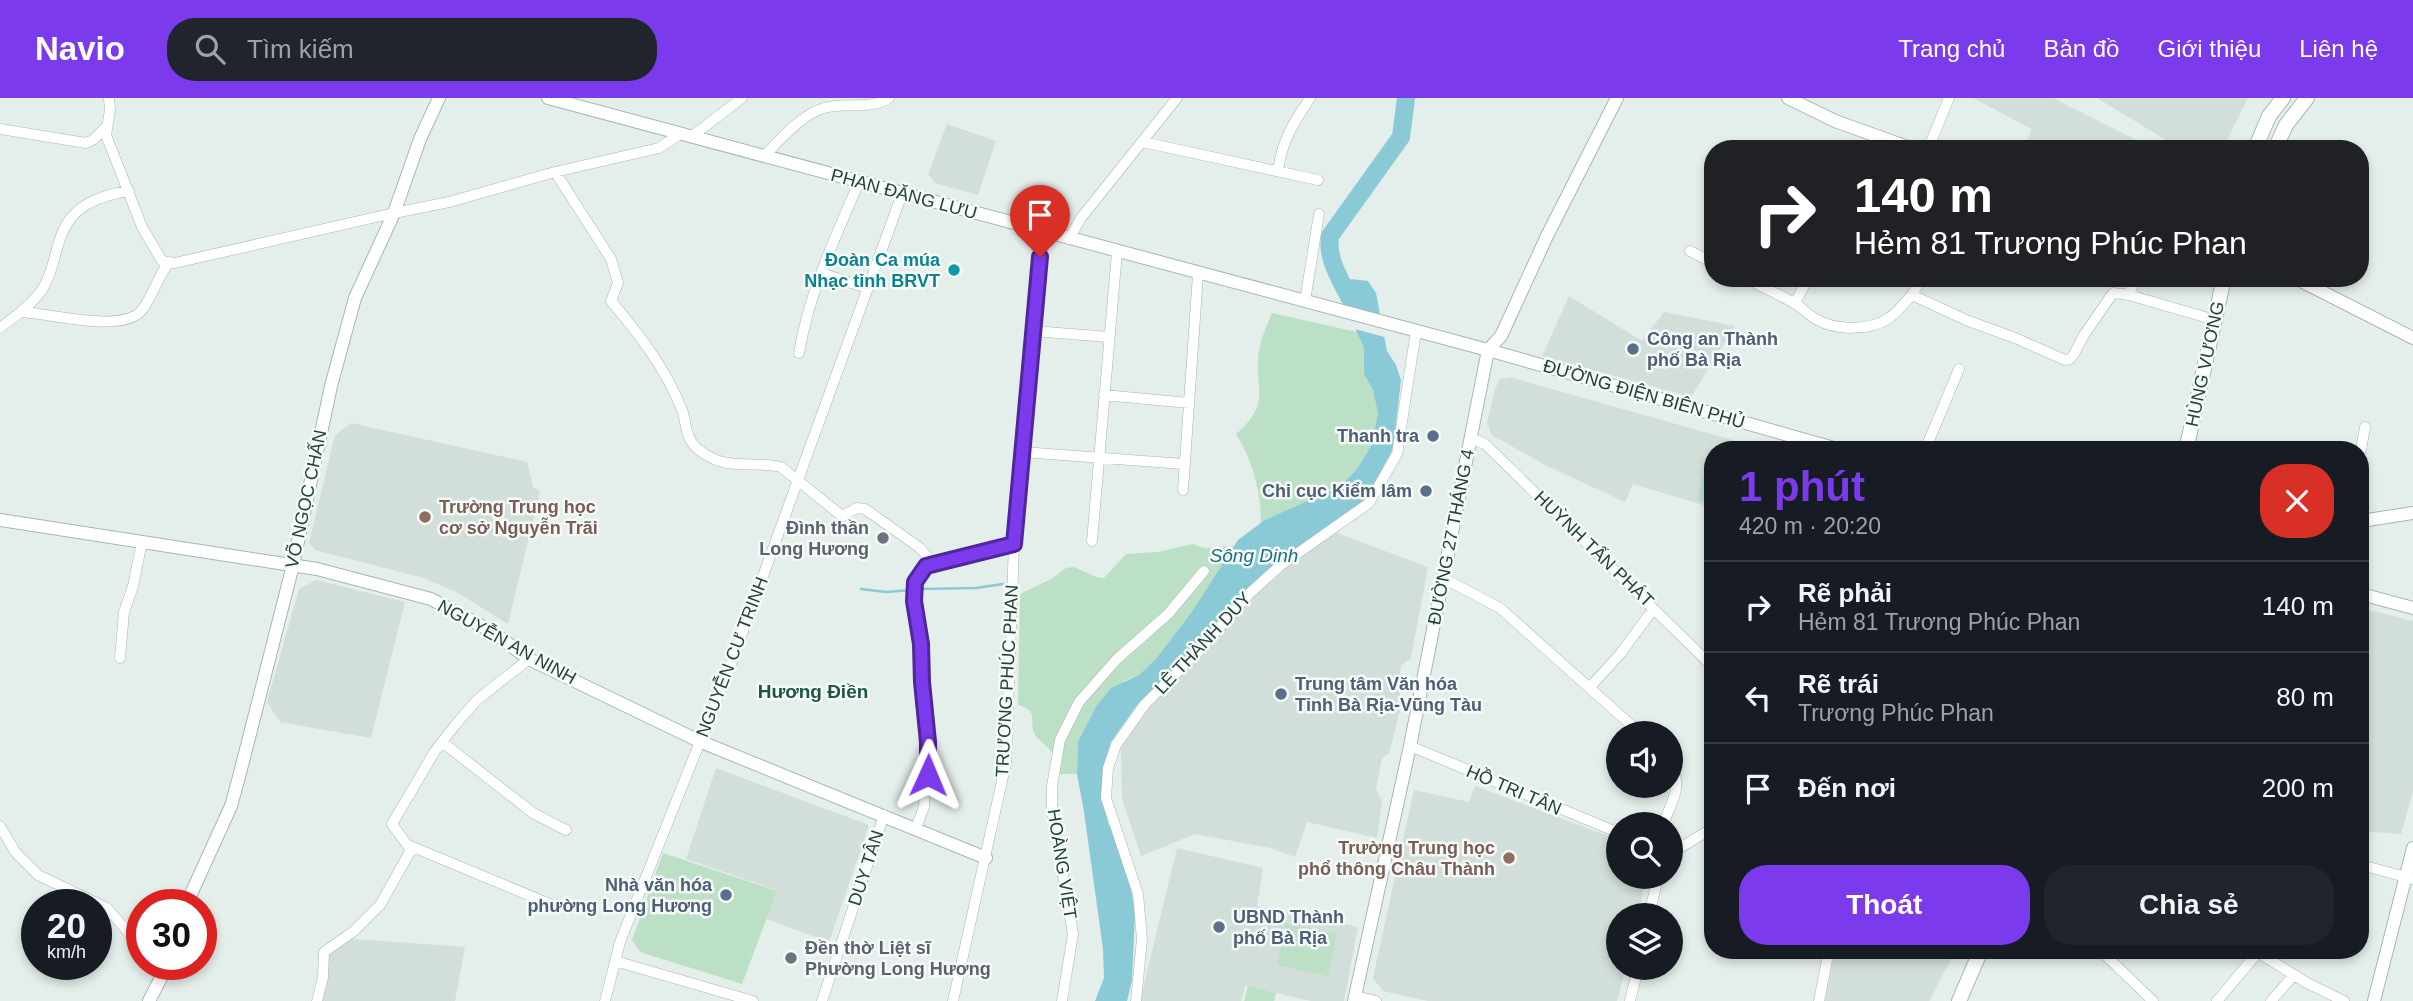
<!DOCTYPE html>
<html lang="vi">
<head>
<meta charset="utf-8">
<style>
  :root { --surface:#171b24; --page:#20242c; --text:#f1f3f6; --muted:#9ea1a6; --line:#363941; --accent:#7c3aed }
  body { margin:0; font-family:Arial,sans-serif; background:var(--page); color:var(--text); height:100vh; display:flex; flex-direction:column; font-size:26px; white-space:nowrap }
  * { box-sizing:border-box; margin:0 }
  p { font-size:23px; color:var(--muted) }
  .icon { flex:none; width:38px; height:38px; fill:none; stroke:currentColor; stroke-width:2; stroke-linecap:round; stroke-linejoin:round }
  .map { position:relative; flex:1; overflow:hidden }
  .sheet { position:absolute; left:1704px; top:343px; width:665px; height:518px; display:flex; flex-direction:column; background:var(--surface); border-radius:28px; box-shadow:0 4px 10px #0003 }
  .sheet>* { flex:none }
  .top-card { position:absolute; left:1704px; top:42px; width:665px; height:147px; border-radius:28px; box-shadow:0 4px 10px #0003; background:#202124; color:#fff; overflow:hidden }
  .controls { position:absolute; left:1606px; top:623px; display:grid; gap:14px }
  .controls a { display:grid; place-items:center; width:77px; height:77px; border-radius:50%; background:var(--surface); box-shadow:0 4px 10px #0003; font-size:35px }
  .speed { position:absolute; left:21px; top:791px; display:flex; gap:14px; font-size:35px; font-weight:700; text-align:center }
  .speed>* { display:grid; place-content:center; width:91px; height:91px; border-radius:50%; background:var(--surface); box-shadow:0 4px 10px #0003; line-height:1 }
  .speed small { font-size:18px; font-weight:400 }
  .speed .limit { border:10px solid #d22; background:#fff; color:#111 }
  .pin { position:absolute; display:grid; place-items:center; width:60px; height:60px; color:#fff; margin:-72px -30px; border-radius:50% 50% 50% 0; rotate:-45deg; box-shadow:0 0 7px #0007 }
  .pin .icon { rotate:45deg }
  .me { position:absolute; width:77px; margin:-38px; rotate:1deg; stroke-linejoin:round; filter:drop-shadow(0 0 5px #0008) }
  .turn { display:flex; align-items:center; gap:24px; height:147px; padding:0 35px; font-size:32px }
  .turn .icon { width:91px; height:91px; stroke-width:2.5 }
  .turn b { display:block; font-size:49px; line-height:60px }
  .round { display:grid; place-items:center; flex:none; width:74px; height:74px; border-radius:28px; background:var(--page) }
  .headline { display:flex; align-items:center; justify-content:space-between; height:119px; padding:0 35px }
  h1 { font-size:42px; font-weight:700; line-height:52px; color:var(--accent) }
  .cta { display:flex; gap:14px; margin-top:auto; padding:14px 35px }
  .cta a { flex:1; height:80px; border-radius:28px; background:var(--accent); color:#fff; font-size:28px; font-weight:700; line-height:80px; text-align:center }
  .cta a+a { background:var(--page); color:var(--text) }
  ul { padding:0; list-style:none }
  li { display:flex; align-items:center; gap:21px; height:91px; padding:0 35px; border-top:2px solid var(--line) }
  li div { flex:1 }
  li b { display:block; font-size:26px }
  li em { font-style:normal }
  header { display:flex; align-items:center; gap:42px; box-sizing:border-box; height:98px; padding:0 35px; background:var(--accent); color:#fff }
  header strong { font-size:33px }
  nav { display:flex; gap:38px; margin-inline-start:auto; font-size:24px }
  .search { width:490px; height:63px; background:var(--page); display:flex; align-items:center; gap:18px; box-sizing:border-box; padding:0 24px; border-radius:28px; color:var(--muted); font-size:26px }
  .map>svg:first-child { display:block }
</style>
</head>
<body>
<header>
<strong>Navio</strong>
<div class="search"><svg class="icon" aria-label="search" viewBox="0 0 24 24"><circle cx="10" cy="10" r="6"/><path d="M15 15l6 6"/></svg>Tìm kiếm</div>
<nav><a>Trang chủ</a><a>Bản đồ</a><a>Giới thiệu</a><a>Liên hệ</a></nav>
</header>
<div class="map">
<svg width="2413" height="903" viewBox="0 0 2413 903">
  <rect width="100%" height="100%" fill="#e4eeea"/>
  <path fill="#d2ded9" d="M1973 0H2053L2154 51H2024L2032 31Z
    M2097 0H2248L2223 51H2181Z
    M947 26 996 43 978 97 935 85 928 76Z
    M1569 198 1642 243 1664 214 1735 228 1691 299 1542 258Z
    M1510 279 1651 319 1768 352H1713V410L1633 386 1625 404 1545 367 1492 337 1487 325 1495 291 1500 281Z
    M351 325 527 364 533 389 540 393 508 526 458 495 424 480 315 452 309 445 335 337Z
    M1334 434 1428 469 1411 560 1401 568 1398 589 1402 604 1389 656 1382 660 1376 691 1382 703 1377 740 1307 724 1295 759 1270 750 1195 736 1141 758 1122 701 1121 651 1125 642 1136 624 1269 482Z
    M316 482 405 504 371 640 280 624 267 604 299 491Z
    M2361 510 2413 523V693L2401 736 2361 733Z
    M716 670 869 727 829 844 766 821 776 792 686 761Z
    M1475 688 1619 742V779H1646L1638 817H1619V870H1626L1617 903H1428L1383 893 1373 880 1414 692 1469 704Z
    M1177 750 1263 770 1257 808 1358 829 1344 903H1311L1245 888 1241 903H1140Z
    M340 840 465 849 455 903H315L323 854Z
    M1835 852H1956L1929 903H1825Z"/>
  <path fill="#bce0c6" d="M1272 215 1357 234 1364 250V276L1373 292 1378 316 1371 348 1357 371 1339 389 1261 426C1261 394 1253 363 1236 336 1273 304 1253 290 1259 253 1261 240 1267 227 1272 215Z
    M1711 352 1713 353V406L1697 401Z
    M1192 446 1204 450 1234 448 1191 515 1155 562 1139 577 1124 583 1078 644 1077 676H1058C1053 669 1055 662 1052 655 1048 648 1040 644 1036 638 1027 624 1041 613 1018 607L1020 496 1051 481 1066 470 1074 469 1096 479 1104 480 1126 456 1158 454Z
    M663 755 777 793 742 886 640 854 632 842Z
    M1286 825 1337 836 1328 878 1277 867Z
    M1248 888 1276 895 1274 903H1244Z"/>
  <path fill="#8acad6" d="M1351 181 1368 183 1376 195 1387 253 1396 267 1401 282 1393 351 1365 402 1281 462 1236 500 1194 553 1137 607 1111 644 1105 666 1102 698 1108 725 1128 770 1135 816 1132 882 1127 903H1095L1104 880 1103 851 1084 714 1077 676 1078 644 1097 607 1111 590 1139 577 1155 562 1191 515 1238 442 1265 422 1339 389 1357 371 1371 348 1378 316 1373 292 1364 276V250L1340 197Z"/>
  <path fill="#e4eeea" d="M1342 209 1385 220 1388 240 1351 230Z"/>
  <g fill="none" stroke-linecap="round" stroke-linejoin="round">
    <path stroke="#8acad6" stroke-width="2.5" d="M861 491 886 494 912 492
      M919 491 976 490 1003 486"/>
    <path stroke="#8acad6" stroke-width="18" d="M1354 209C1344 186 1326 164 1330 138L1401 39 1406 0"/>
    <defs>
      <path id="minor" d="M109 0 110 12 106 37 142 129 162 163 175 165 394 115 449 104 555 74 659 50 680 36
        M0 31 86 45 93 42 107 28
        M691 39 742 0
        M1143 44 1318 82
        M1873 51 1879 40
        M1928 51 1949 0
        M764 58C780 42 802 16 824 10 845 4 871 12 889 0
        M1278 73C1282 42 1293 26 1310 0
        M555 74 611 161 618 185 611 203C639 236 666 271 682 312 686 322 685 334 691 343 695 351 704 356 712 360 733 371 759 363 781 369L842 418 857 410 865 411 920 450 926 457 928 464 915 484 914 503 921 546 922 584 928 644 924 709 916 730
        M1069 141 1081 120 1177 0
        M1690 153 1713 165
        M821 175 867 190
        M1745 180C1761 188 1778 196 1794 205 1802 209 1808 217 1816 221 1835 233 1870 233 1889 220 1898 214 1905 204 1912 197L1966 222 2015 240 2065 262 2070 261 2074 256 2084 237 2113 195 2129 197 2215 222
        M1912 197 1922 180
        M2129 197 2135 180
        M1305 203 1319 116
        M1795 205 1808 180
        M21 214C28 207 38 199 43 190 52 176 54 159 59 144 69 109 96 98 129 93
        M0 230 21 214C49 215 123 236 142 212 153 198 157 180 169 164
        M1033 233 1109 239
        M799 255C809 195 835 140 859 84
        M1104 297 1189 305
        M1470 340 1485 346 1713 569
        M1925 352 1959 271
        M2361 352 2365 329
        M1022 354 1184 366
        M1183 392 1198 176
        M1092 443 1117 154
        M926 468 1014 446
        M1443 480 1500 510 1640 635
        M120 560 124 514 133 488 142 444
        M1590 589 1621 555 1648 518 1655 512
        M442 644 533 715 566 732
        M1410 648 1619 735
        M1663 726C1672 703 1683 690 1671 666
        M0 728 16 755 38 777 107 810 142 850
        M408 747 550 806
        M1671 755 1713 730
        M2361 767 2413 781
        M1649 817 1658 779
        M2100 852 2153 903
        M2259 855 2307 885 2344 903
        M615 863 753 903
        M1355 898 1376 903
        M317 903 323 879 324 854 354 833 380 807 411 752 392 726 435 653 456 626 477 602 529 561
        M605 903 620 844 731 566 902 96
        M822 903 884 717
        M953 903 1006 665 1014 446 1042 134
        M1062 903 1073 836 1052 713V688L1060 642 1079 604 1117 561 1168 516 1204 473
        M1136 903 1142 841 1138 796 1106 700 1108 670 1116 647 1145 606 1198 554 1251 494 1281 467 1369 405 1397 356 1416 233
        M1630 903 1638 870
        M1819 903 1829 852
        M2217 903 2260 852
        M2271 903 2294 877"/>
      <path id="tertiary" d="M548 0 1488 252 1841 352
        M1788 0 1835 23 1913 51
        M2295 180 2413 240
        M0 422 317 471 431 501 491 533 529 561 699 643 986 760
        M2361 423 2413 415
        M2361 496 2413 510
        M186 807 231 708 239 679 293 467 331 288 355 200 394 115 420 41 439 0
        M149 903 168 866
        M1354 903 1410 648 1488 252 1501 238 1547 138 1617 0
        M2374 903 2413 750"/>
      <path id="secondary" d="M2255 51 2269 18 2283 0
        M2275 51 2286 27 2307 0
        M2186 352 2224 180
        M1959 903 1981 852"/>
    </defs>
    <use href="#minor" stroke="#a6b7b1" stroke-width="11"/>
    <use href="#tertiary" stroke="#a6b7b1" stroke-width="14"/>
    <use href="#secondary" stroke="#a2bbb2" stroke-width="16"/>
    <use href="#minor" stroke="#fff" stroke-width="10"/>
    <use href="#tertiary" stroke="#fff" stroke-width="12"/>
    <use href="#secondary" stroke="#fff" stroke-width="14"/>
  </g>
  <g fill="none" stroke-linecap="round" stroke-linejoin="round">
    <defs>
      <path id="route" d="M928 677V644L922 584 921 546 914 503 915 484 926 468 1014 446 1040 159"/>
    </defs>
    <use href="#route" stroke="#51269a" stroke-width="18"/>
    <use href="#route" stroke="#7c3aed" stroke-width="12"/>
  </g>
  <circle fill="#0f9aa8" stroke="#f5faf8" stroke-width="2.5" cx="954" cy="172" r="7"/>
  <g fill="#5c6f8a" stroke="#f5faf8" stroke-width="2.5">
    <circle cx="1633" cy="251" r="7"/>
    <circle cx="1433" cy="338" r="7"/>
    <circle cx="1426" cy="393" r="7"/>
    <circle cx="1281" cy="596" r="7"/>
    <circle cx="726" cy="797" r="7"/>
    <circle cx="1219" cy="829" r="7"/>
  </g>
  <g fill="#8d6e63" stroke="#f5faf8" stroke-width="2.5">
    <circle cx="425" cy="419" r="7"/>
    <circle cx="1509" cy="760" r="7"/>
  </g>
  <g fill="#6b7280" stroke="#f5faf8" stroke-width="2.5">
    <circle cx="883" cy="440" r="7"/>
    <circle cx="791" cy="860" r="7"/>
  </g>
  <g text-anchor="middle" stroke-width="5" stroke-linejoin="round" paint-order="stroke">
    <g font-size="18" fill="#224239" stroke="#f5faf8">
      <text transform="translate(904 96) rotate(15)" y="6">PHAN ĐĂNG LƯU</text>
      <text transform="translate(2205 266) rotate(-78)" y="6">HÙNG VƯƠNG</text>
      <text transform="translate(1644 296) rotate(16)" y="6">ĐƯỜNG ĐIỆN BIÊN PHỦ</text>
      <text transform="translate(306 401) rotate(-78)" y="6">VÕ NGỌC CHẤN</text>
      <text transform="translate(1451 439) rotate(-79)" y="6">ĐƯỜNG 27 THÁNG 4</text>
      <text transform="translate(1594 451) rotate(44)" y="6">HUỲNH TẤN PHÁT</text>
      <text transform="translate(507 544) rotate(29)" y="6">NGUYỄN AN NINH</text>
      <text transform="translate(1203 545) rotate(-47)" y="6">LÊ THÀNH DUY</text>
      <text transform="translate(732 559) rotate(-69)" y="6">NGUYỄN CƯ TRINH</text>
      <text transform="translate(1007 583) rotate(-87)" y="6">TRƯƠNG PHÚC PHAN</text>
      <text transform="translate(1514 692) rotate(23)" y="6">HỒ TRI TÂN</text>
      <text transform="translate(1062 766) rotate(81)" y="6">HOÀNG VIỆT</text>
      <text transform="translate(866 770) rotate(-72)" y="6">DUY TÂN</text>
    </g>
    <g font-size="18" font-weight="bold" fill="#0d838f" stroke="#f5faf8" text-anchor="end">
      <text x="940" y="168">Đoàn Ca múa<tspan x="940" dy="21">Nhạc tỉnh BRVT</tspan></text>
    </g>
    <g font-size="18" font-weight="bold" fill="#4e5e75" stroke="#f5faf8" text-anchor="start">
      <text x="1647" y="247">Công an Thành<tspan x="1647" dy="21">phố Bà Rịa</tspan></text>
      <text x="1419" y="344" text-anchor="end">Thanh tra</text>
      <text x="1412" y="399" text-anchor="end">Chi cục Kiểm lâm</text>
      <text x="1295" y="592">Trung tâm Văn hóa<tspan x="1295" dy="21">Tỉnh Bà Rịa-Vũng Tàu</tspan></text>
      <text x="712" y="793" text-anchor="end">Nhà văn hóa<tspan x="712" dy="21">phường Long Hương</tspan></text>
      <text x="1233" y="825">UBND Thành<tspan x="1233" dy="21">phố Bà Rịa</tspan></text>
    </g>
    <g font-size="18" font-weight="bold" fill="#785e54" stroke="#f5faf8" text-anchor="start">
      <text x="439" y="415">Trường Trung học<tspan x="439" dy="21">cơ sở Nguyễn Trãi</tspan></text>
      <text x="1495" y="756" text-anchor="end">Trường Trung học<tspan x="1495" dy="21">phổ thông Châu Thành</tspan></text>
    </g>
    <g font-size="18" font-weight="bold" fill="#5b616d" stroke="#f5faf8" text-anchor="end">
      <text x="869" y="436">Đình thần<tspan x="869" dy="21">Long Hương</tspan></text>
      <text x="805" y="856" text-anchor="start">Đền thờ Liệt sĩ<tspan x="805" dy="21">Phường Long Hương</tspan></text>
    </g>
    <g font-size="19" font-style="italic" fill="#187081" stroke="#f5faf8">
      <text x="1254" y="464">Sông Dinh</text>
    </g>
    <g font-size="19" font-weight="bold" fill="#1d5547" stroke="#f5faf8">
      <text x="813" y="600">Hương Điền</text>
    </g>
  </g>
</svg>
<div class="controls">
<a><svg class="icon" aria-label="sound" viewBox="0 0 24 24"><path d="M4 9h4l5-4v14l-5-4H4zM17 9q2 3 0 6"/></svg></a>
<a><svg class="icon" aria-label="search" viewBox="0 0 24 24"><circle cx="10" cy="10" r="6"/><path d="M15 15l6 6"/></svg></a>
<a><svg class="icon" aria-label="layers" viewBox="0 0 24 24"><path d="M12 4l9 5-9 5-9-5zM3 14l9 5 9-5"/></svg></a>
</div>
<div class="speed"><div>20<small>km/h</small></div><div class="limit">30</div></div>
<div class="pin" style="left:1040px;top:159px;background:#d93025"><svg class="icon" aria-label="arrive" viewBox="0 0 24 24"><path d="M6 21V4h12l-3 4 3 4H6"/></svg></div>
<svg class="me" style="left:928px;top:677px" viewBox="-20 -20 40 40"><path d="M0-17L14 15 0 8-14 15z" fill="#7c3aed" stroke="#fff" stroke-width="4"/></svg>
<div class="top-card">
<div class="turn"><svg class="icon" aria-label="right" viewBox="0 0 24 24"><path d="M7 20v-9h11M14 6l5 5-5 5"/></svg><div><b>140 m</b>Hẻm 81 Trương Phúc Phan</div></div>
</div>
<section class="sheet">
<div class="headline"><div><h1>1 phút</h1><p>420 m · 20:20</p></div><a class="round" style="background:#d93025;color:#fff"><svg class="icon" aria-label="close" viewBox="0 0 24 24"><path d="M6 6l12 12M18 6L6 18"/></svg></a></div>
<ul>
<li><svg class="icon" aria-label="right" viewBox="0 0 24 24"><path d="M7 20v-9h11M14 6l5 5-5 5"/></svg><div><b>Rẽ phải</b><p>Hẻm 81 Trương Phúc Phan</p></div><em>140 m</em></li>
<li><svg class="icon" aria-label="left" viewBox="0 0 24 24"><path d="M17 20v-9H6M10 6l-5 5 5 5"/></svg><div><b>Rẽ trái</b><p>Trương Phúc Phan</p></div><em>80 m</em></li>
<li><svg class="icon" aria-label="arrive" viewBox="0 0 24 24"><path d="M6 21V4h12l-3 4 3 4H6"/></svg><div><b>Đến nơi</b></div><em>200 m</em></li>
</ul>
<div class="cta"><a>Thoát</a><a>Chia sẻ</a></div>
</section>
</div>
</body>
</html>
